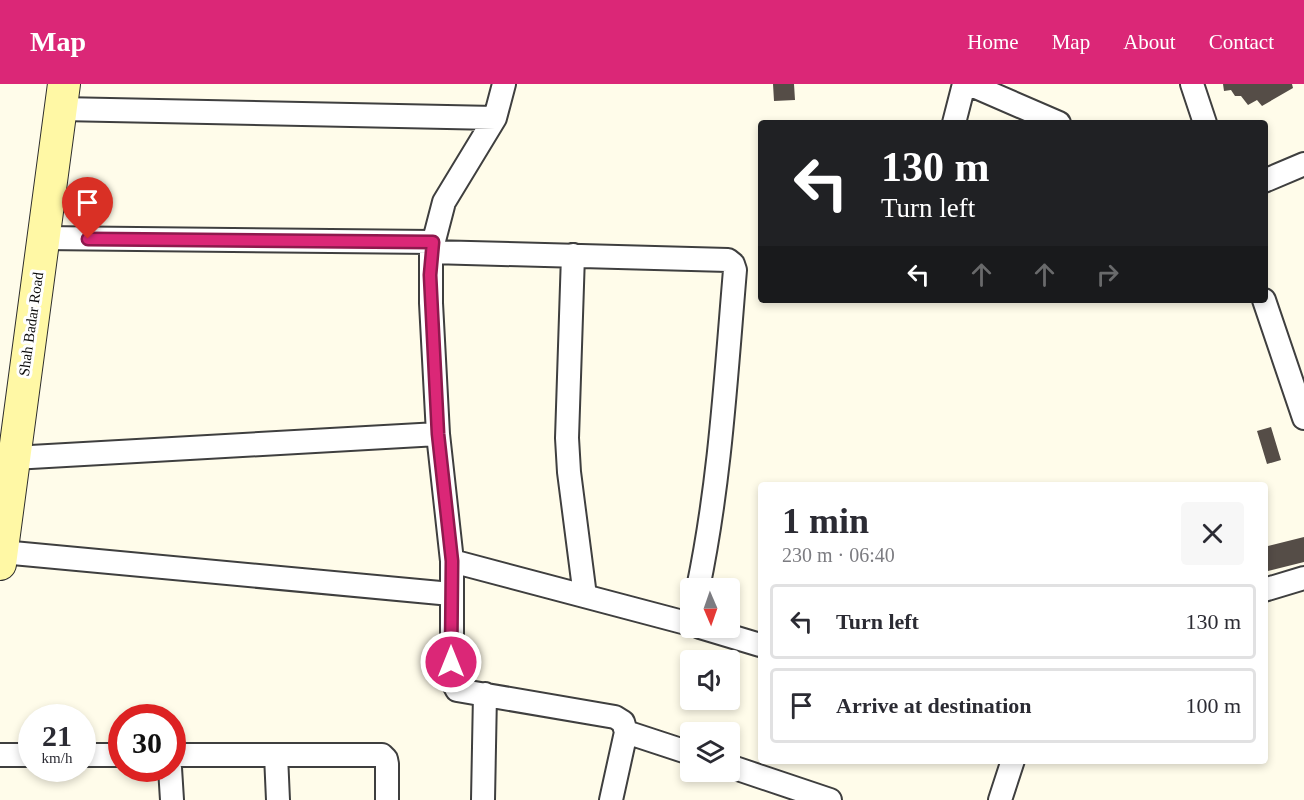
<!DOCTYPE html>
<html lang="en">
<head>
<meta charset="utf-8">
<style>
  :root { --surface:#fff; --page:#f7f7f7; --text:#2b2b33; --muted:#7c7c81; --line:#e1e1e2; --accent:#db2777 }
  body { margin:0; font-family:"Times New Roman",serif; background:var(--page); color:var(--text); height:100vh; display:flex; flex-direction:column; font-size:22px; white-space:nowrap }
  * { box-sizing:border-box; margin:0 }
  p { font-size:20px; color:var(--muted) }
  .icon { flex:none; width:33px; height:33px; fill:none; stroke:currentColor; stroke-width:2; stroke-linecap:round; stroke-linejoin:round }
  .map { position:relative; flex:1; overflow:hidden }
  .side { position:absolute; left:758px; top:398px; width:510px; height:282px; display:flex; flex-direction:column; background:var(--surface); border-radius:6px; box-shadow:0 3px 9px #0003 }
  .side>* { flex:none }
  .top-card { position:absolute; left:758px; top:36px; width:510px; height:183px; border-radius:6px; box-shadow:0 3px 9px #0003; background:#202124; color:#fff; overflow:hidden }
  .needle { width:39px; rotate:178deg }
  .tools { position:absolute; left:680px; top:494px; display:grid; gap:12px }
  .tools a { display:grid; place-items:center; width:60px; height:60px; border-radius:6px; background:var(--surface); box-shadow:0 3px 9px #0003; font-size:30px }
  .speed { position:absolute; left:18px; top:620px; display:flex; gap:12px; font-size:30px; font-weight:700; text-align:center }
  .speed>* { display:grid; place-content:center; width:78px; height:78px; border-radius:50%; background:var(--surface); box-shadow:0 3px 9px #0003; line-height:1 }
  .speed small { font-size:15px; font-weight:400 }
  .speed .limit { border:9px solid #d22; background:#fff; color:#111 }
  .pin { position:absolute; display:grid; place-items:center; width:51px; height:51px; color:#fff; margin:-62px -26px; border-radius:50% 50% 50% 0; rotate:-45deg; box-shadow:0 0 6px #0007 }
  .pin .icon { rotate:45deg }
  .me { position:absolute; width:66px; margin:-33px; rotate:0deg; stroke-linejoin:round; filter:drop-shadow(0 0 4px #0008) }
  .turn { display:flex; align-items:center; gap:21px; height:126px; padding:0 24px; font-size:27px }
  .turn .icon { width:78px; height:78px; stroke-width:2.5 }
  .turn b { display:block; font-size:42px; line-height:51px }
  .lanes { display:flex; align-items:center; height:57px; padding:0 24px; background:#0003; justify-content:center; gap:30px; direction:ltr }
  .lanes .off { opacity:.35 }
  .round { display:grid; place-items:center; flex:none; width:63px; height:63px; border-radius:6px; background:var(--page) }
  .headline { display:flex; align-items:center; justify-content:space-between; height:102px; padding:0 24px }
  h1 { font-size:36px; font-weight:800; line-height:45px }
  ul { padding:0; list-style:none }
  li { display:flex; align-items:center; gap:18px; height:75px; margin:0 12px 9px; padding:0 12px; border:3px solid var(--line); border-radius:6px }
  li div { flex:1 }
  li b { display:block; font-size:22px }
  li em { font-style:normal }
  header { display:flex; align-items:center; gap:36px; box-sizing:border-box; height:84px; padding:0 30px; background:var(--accent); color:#fff }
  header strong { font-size:28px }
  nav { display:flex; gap:33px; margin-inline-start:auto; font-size:21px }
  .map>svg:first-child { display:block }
</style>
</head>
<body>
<header>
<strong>Map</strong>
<nav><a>Home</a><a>Map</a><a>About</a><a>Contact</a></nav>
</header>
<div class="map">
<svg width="1304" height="716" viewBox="0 0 1304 716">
  <rect width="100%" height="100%" fill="#fffcea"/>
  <path fill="#554d47" d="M773 0H794L795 16 774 17Z
    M1223 0H1292L1293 4 1262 22 1257 16 1248 21 1241 12H1235L1231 6 1224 7Z
    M1271 343 1281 376 1267 380 1257 347Z
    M1304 453V478L1264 488V463Z"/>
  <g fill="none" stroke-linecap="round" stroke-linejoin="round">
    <defs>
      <path id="street" d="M504 0 495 34 444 118 431 168V219L438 350 452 477V597L457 606 615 633 623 638 626 648 611 716
        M969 0 1059 39
        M1192 0 1205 39
        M61 25 495 34
        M954 39 964 0
        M1264 97 1304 80
        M42 154 433 158
        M431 168 728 176 733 180 735 186C726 292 720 399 698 504
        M573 171 567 354 569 388 585 512
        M1264 216 1304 334
        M13 374 438 350
        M2 468 451 510
        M452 477 690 540
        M1264 506 1304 494
        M700 543 760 561
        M626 648 690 669
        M0 671H32
        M82 671H122
        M172 671H382L386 675 387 680V716
        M276 671 278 716
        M729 682 830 716
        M170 684 172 716
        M483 716 485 610
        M1000 716 1013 676"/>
      <path id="secondary" d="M0 480 64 0"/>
    </defs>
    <use href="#street" stroke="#3f3f3f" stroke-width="26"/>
    <use href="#secondary" stroke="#2e2e2e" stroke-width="34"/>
    <use href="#street" stroke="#fff" stroke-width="22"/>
    <use href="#secondary" stroke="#fff8a5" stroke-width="32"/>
  </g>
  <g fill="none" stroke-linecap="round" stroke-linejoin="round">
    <defs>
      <path id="route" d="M88 155 433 158 430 191 438 350 452 477 451 578"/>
    </defs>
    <use href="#route" stroke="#8e194d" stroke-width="15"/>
    <use href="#route" stroke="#db2777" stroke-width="10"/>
  </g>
  <g text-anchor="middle" stroke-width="6" stroke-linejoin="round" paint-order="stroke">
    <g font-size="15" fill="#0c0c0c" stroke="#fff">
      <text transform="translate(31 240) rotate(-82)" y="5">Shah Badar Road</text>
    </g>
  </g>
</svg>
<div class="tools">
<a><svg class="needle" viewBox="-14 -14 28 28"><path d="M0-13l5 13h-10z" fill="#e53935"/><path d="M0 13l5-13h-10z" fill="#7c7c81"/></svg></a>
<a><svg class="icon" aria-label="sound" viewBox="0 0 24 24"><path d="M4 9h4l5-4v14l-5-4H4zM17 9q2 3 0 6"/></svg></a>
<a><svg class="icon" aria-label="layers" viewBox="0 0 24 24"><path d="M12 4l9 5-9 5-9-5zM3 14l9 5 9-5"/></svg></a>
</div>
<div class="speed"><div>21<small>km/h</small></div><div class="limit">30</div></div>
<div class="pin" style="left:88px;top:155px;background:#d93025"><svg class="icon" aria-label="arrive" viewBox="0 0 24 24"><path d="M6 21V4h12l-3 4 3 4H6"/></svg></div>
<svg class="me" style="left:451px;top:578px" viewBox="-20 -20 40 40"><circle r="17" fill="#db2777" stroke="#fff" stroke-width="3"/><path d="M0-11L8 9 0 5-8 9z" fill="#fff"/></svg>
<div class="top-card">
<div class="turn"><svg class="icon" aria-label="left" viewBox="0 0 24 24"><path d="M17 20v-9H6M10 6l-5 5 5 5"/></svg><div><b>130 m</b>Turn left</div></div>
<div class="lanes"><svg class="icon" aria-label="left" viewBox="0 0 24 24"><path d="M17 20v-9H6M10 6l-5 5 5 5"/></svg><svg class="icon off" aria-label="ahead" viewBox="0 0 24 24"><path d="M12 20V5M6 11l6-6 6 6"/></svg><svg class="icon off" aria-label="ahead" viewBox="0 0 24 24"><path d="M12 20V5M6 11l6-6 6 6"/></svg><svg class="icon off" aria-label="right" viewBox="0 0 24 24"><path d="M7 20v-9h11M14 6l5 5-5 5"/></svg></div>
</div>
<section class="side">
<div class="headline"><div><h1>1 min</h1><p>230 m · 06:40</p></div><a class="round"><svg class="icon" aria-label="close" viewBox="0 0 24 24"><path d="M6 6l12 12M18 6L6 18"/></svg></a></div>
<ul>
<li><svg class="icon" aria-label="left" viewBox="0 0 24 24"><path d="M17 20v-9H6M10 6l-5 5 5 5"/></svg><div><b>Turn left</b></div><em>130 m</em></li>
<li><svg class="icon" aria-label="arrive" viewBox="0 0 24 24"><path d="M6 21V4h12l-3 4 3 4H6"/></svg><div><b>Arrive at destination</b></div><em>100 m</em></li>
</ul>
</section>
</div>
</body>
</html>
